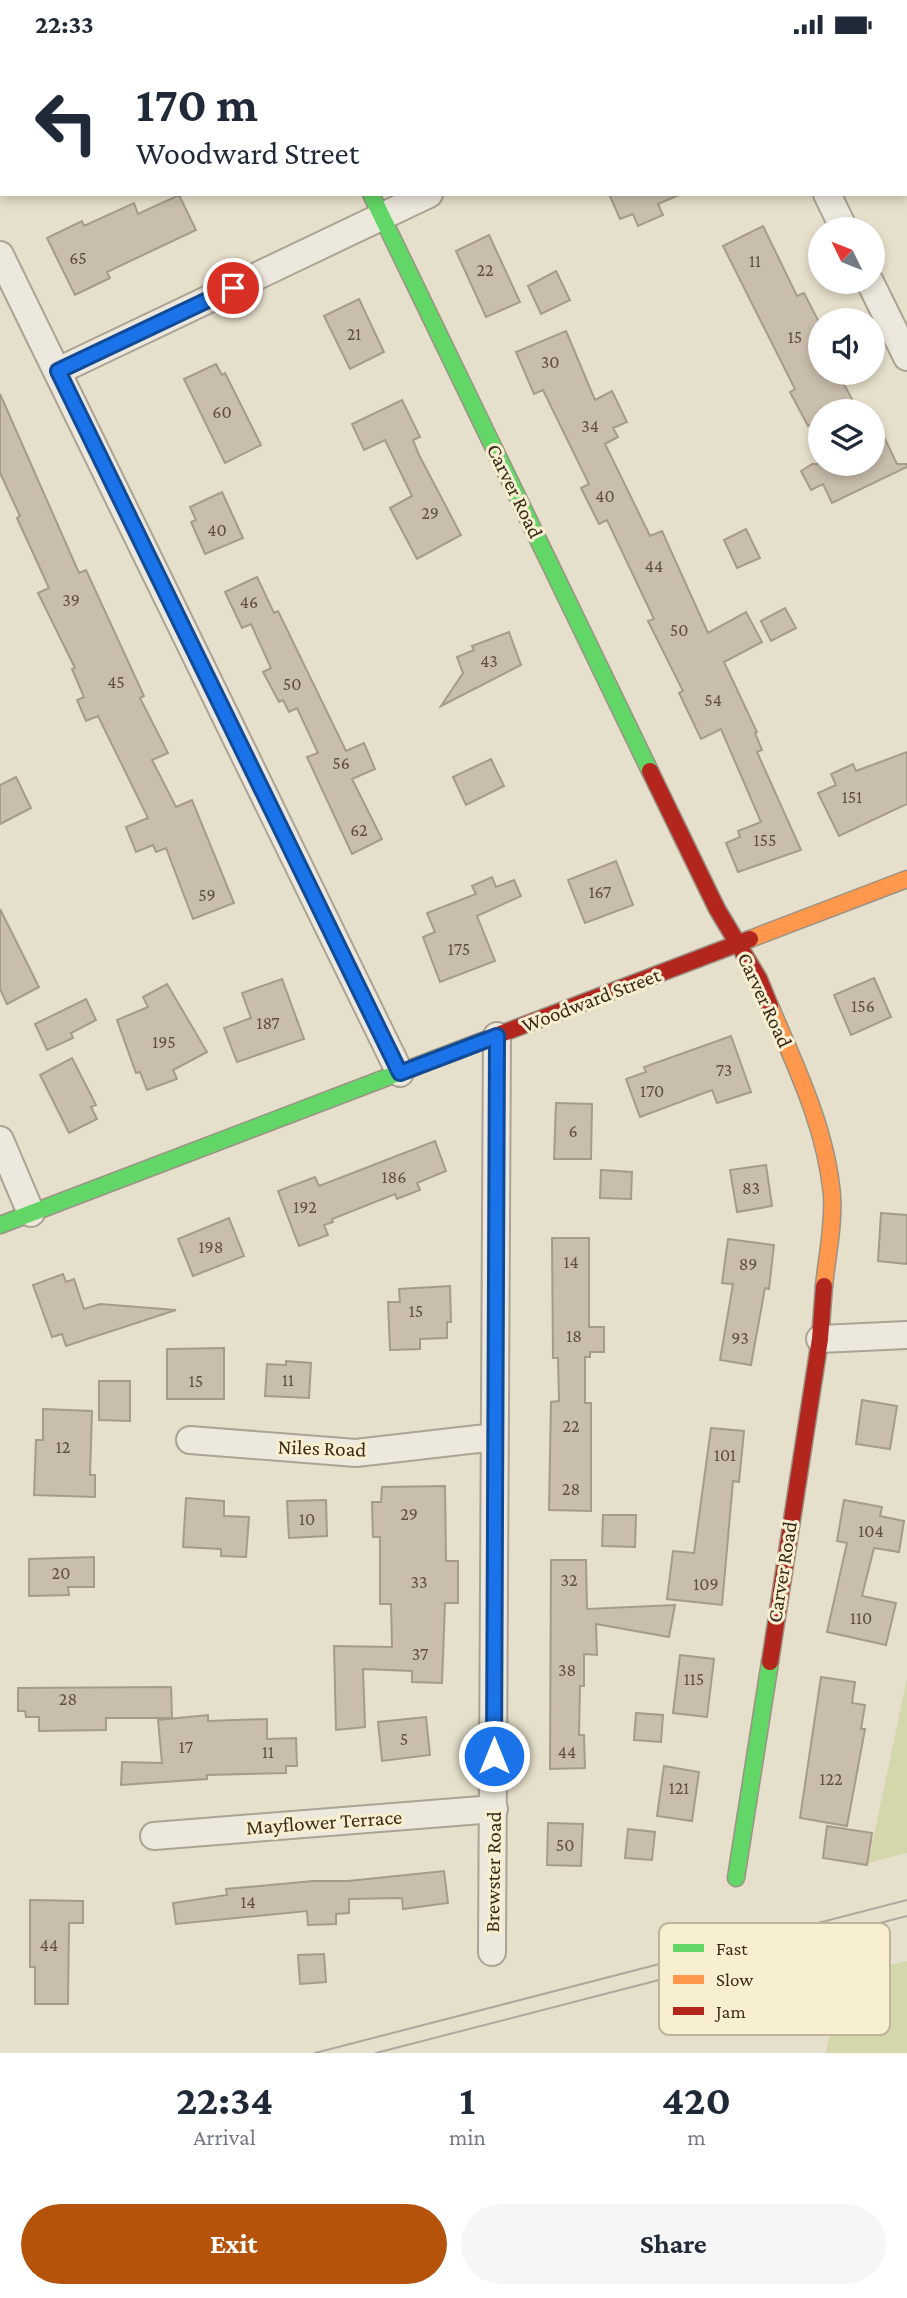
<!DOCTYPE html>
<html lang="en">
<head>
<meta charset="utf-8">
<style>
  :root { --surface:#fff; --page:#f6f6f7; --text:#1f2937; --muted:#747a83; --accent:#b45309 }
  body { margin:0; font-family:"Crimson Pro",serif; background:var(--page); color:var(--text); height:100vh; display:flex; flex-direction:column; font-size:26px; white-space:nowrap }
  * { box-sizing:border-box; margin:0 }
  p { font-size:23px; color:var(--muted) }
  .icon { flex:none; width:38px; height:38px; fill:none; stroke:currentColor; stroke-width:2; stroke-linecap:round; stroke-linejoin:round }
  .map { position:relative; height:2004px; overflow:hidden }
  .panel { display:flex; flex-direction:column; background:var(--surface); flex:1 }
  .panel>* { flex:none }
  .hud { position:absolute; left:0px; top:0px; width:908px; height:147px; box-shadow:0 4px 10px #0003; background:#fff; color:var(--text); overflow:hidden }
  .needle { width:46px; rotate:313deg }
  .tools { position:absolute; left:808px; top:168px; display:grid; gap:14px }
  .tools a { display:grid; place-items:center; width:77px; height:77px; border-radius:50%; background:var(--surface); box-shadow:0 4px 10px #0003; font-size:35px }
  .pin { position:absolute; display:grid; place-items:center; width:60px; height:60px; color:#fff; margin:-30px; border:4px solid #fff; border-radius:50%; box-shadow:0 2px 7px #0007 }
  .me { position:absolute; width:77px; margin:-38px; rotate:0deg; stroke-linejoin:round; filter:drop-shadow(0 0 5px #0008) }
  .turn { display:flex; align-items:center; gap:24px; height:147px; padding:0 21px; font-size:32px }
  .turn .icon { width:91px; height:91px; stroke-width:2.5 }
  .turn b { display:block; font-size:49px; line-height:60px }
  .eta { display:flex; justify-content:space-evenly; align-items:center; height:119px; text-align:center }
  .eta b { font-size:42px; font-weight:700; line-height:49px }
  .primary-button { display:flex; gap:14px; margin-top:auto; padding:14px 21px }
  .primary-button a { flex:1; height:80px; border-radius:42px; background:var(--accent); color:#fff; font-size:28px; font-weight:700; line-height:80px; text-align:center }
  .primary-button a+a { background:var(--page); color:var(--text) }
  .status { display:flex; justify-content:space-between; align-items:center; height:49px; padding:0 35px; background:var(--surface); direction:ltr }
  .status svg { height:19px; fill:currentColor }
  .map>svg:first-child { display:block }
</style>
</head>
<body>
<div class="status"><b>22:33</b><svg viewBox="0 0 49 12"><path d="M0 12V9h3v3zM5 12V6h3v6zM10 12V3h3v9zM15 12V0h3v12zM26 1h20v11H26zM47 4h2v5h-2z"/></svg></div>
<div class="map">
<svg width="907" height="2004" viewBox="0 0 907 2004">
  <rect width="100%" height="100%" fill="#e6dfcb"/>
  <path fill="#d4d6ac" d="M907 1630V1804L868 1814Z
    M907 1912V2004H826L840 1928Z"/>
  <path fill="#c9bdac" stroke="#a69a8a" stroke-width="2" d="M609 145H679V146L658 155 663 166 638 177 633 165 620 170Z
    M179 146 196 181 107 223 110 229 75 246 47 189 82 172 84 177 134 154 138 165Z
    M763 177 797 247 804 244 821 277V324H838L853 352 835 362H821V370L808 377 790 343 795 340 723 197Z
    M489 186 520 253 486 268 456 202Z
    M556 222 570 251 541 265 528 237Z
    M359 250 384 303 350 320 324 267Z
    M566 282 595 351 612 342 627 373 613 379 618 388 605 395 650 487 662 482 708 584 746 563 762 593 724 613 757 683 755 684 762 701 757 703 801 801 738 823 726 794 740 788 738 782 761 773 721 680 701 690 679 644 683 642 648 572 654 570 607 471 599 475 581 439 589 435 543 341 534 345 516 303Z
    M216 315 222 326 225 324 261 396 225 414 184 330Z
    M0 345 79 524 86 521 144 647 140 649 168 704 152 711 176 758 192 751 234 854 193 870 166 799 156 803 153 796 136 803 126 778 148 769 98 667 86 672 77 651 84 648 72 620 75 619 38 544 49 539 17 469 20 467 0 424Z
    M402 351 420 388 413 391 419 406 461 486 417 510 390 459 412 447 385 391 364 401 352 375Z
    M873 365 897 415H907V418L832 454 823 435 811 441 801 422 812 415H873Z
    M222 443 243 489 205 505 191 473 196 471 190 458Z
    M746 480 760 509 737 519 724 491Z
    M257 528 274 564 278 562 346 702 364 694 375 720 352 730 382 790 352 805 307 708 318 704 297 659 289 663 283 651 279 653 263 623 271 619 251 575 242 579 225 543Z
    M785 559 796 579 771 592 761 572Z
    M509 583 521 616 441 657 463 624 457 608 474 601 472 597Z
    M907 703V755L839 787 818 744 836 736 831 725 853 715 856 722Z
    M491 710 504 737 466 756 453 728Z
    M16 728 31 759 0 775V736Z
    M616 812 633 856 585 874 568 831Z
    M492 828 496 838 514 831 521 847 477 867 495 912 440 933 423 888 435 883 427 864 476 845 472 837Z
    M0 860 39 938 7 955 0 940Z
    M874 929 891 968 851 986 834 946Z
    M282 930 304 990 237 1013 224 979 251 969 242 944Z
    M167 935 207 1003 173 1021 177 1030 147 1041 140 1023 136 1024 117 971 148 958 143 948Z
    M86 950 96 971 71 984 73 989 47 1001 35 975Z
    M731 987 751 1043 717 1054 712 1041 640 1068 626 1030 646 1023 644 1018Z
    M72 1009 96 1056 91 1058 97 1070 69 1084 40 1026Z
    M556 1054 592 1055 591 1110H554Z
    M435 1092 446 1122 417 1134 420 1141 397 1150 395 1145 332 1170 333 1173 324 1176 328 1186 299 1197 278 1142 315 1128 319 1137Z
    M766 1116 772 1157 737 1163 730 1121Z
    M601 1121 632 1123 631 1150 600 1149Z
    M881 1164 907 1166V1215L878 1212Z
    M229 1169 244 1207 193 1227 178 1190Z
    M552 1189H589V1278H604V1303H590V1308H585V1354H591V1462L549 1461 551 1353 559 1352 558 1309H553Z
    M728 1190 774 1196 769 1240 765 1239 751 1316 720 1311 733 1235 722 1234Z
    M63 1225 66 1233 74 1230 84 1260 100 1255 176 1261 66 1297 62 1285 52 1288 33 1236Z
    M450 1237 451 1273H447V1289L420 1290V1300L390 1301 388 1253H400L399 1240Z
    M224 1299V1350H167V1300Z
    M286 1312 311 1314 309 1349 265 1347 267 1315 286 1316Z
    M99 1332H130V1372L99 1371Z
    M862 1351 897 1357 890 1400 856 1395Z
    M43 1360 92 1362 90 1426H95V1448L34 1446 36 1391H43Z
    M711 1379 744 1382 739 1433 733 1432 722 1556 667 1550 673 1502 694 1504Z
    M445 1437 446 1512H458V1554H445L442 1634 412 1633V1622L363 1620 365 1678 336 1681 334 1597 392 1598 391 1555H380V1488H373L372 1453H381L382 1438Z
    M186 1449 224 1452V1467L249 1468 246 1508 221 1507V1500L183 1498Z
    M326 1451 327 1487 289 1489 287 1452Z
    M844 1451 882 1458 880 1467 904 1472 899 1503 874 1499 862 1547 896 1554 886 1596 827 1583 847 1494 837 1492Z
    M603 1466H636L635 1498 602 1497Z
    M94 1508V1538H68L69 1546 29 1547V1510Z
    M551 1511H586L587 1560 675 1556 669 1588 596 1575 597 1606 584 1605V1637H580L579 1686H584L585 1719 550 1720Z
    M680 1606 714 1610 707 1668 673 1664Z
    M821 1628 855 1633 852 1654 865 1656 861 1680H865L847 1777 800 1769Z
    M171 1638 172 1669H106V1681L39 1682V1668H26L25 1662H18V1639Z
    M636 1664 663 1666 661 1693 634 1691Z
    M208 1666V1672L267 1670V1690L296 1689 297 1717H286V1724L207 1726V1730L121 1736 122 1713 162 1714 158 1671Z
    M426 1668 430 1706 382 1712 378 1673Z
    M664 1717 699 1723 692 1772 657 1767Z
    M548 1774 583 1775 581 1817 547 1816Z
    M827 1777 872 1784 867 1816 823 1809Z
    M628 1780 655 1783 652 1811 625 1809Z
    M444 1822 448 1854 403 1860 402 1849 349 1850V1864L336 1865V1875L308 1876 307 1862 176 1875 173 1854 227 1846 226 1840 313 1832H348Z
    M30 1851 83 1852V1874H69L68 1955H35V1918H30Z
    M324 1905 326 1933 300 1935 298 1906Z"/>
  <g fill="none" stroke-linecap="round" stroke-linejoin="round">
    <defs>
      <path id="street" d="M302 0 303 2
        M756 0 757 2
        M725 2 729 0
        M827 145 844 180
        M0 206 400 1024
        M870 233 907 308
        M58 322 429 145
        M0 1091 31 1164
        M820 1290 907 1286
        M190 1391 356 1404 495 1388
        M154 1787 494 1760
        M492 1903 497 987"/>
      <path id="fast" d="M371 145 650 722
        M0 1176 469 997
        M736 1829 770 1613"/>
      <path id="slow" d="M750 890 907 830
        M770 957C796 1018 826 1079 832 1146 834 1175 827 1208 824 1237"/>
      <path id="jam" d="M650 722 717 860 759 930 770 957
        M469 997 750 890
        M770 1613 820 1290 824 1237"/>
    </defs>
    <use href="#street" stroke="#aba394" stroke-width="30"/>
    <use href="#fast" stroke="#9a9385" stroke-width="19"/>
    <use href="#slow" stroke="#9a9385" stroke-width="19"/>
    <use href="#jam" stroke="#9a9385" stroke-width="19"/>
    <use href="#street" stroke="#ede8dd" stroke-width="26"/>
    <use href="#fast" stroke="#63d668" stroke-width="16"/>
    <use href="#slow" stroke="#ff974d" stroke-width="16"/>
    <use href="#jam" stroke="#b3261e" stroke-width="16"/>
    <path stroke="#aca89d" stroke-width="2" d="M315 2004 907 1851
      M376 2004 907 1867"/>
  </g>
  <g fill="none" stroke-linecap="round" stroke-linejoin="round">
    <defs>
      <path id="route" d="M233 239 58 322 400 1024 497 987 494 1707"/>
    </defs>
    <use href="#route" stroke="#114b97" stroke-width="18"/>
    <use href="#route" stroke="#1a73e8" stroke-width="12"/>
  </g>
  <g text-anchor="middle" stroke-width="6" stroke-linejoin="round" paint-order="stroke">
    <g font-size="18" fill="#5d5040">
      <text x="78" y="215">65</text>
      <text x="755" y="218">11</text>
      <text x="485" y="227">22</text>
      <text x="354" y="291">21</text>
      <text x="795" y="294">15</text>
      <text x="550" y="319">30</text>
      <text x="222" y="369">60</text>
      <text x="590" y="383">34</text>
      <text x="605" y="453">40</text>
      <text x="430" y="470">29</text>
      <text x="217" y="487">40</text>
      <text x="654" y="523">44</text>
      <text x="71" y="557">39</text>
      <text x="249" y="559">46</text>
      <text x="679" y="587">50</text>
      <text x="489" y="618">43</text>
      <text x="116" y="639">45</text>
      <text x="292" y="641">50</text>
      <text x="713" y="657">54</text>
      <text x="341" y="720">56</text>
      <text x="852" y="754">151</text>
      <text x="359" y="787">62</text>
      <text x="765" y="797">155</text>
      <text x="600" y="849">167</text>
      <text x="207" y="852">59</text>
      <text x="459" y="906">175</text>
      <text x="863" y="963">156</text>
      <text x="268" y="980">187</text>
      <text x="164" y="999">195</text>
      <text x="724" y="1027">73</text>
      <text x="652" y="1048">170</text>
      <text x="573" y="1088">6</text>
      <text x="394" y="1134">186</text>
      <text x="751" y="1145">83</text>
      <text x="305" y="1164">192</text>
      <text x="211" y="1204">198</text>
      <text x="571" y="1219">14</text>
      <text x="748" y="1221">89</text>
      <text x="416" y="1268">15</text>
      <text x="574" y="1293">18</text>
      <text x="740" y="1295">93</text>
      <text x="288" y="1337">11</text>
      <text x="196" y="1338">15</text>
      <text x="571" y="1383">22</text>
      <text x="63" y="1404">12</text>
      <text x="725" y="1412">101</text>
      <text x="571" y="1446">28</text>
      <text x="409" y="1471">29</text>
      <text x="307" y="1476">10</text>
      <text x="871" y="1488">104</text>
      <text x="61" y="1530">20</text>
      <text x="569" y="1537">32</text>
      <text x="419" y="1539">33</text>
      <text x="706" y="1541">109</text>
      <text x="861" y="1575">110</text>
      <text x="420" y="1611">37</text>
      <text x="567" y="1627">38</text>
      <text x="694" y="1636">115</text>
      <text x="68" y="1656">28</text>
      <text x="404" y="1696">5</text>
      <text x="186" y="1704">17</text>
      <text x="268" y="1709">11</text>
      <text x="567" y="1709">44</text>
      <text x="831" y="1736">122</text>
      <text x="679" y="1745">121</text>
      <text x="565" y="1802">50</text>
      <text x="248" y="1859">14</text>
      <text x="49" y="1902">44</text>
    </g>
    <g font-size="21" fill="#392c1c" stroke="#f8eed0">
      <text transform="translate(515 442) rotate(64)" y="7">Carver Road</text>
      <text transform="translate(591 951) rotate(-21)" y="7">Woodward Street</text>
      <text transform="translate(765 951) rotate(65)" y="7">Carver Road</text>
      <text transform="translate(322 1399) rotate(2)" y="7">Niles Road</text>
      <text transform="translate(782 1523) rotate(-81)" y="7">Carver Road</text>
      <text transform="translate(324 1773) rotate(-4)" y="7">Mayflower Terrace</text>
      <text transform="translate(493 1823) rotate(-89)" y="7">Brewster Road</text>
    </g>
  </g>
  <rect x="659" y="1874" width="231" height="112" rx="10" fill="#f8eed0" stroke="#bfb49a" stroke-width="2"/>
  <rect x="673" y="1895" width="31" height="8" fill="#63d668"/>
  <rect x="673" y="1926" width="31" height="9" fill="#ff974d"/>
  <rect x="673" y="1958" width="31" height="8" fill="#b3261e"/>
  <g font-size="19" fill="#392c1c">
    <text x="716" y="1906">Fast</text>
    <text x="716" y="1937">Slow</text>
    <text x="716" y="1969">Jam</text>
  </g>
</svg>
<div class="tools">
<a><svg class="needle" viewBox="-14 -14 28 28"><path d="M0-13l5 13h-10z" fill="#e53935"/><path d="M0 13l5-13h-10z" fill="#747a83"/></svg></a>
<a><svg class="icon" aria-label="sound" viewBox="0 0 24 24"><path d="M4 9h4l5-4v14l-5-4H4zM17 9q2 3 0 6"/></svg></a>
<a><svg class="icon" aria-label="layers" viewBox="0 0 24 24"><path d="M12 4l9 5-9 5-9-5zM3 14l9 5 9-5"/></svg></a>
</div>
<div class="pin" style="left:233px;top:239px;background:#d93025"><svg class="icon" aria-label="arrive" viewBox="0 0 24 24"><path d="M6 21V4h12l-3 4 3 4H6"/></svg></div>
<svg class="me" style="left:494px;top:1707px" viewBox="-20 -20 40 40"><circle r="17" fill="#1a73e8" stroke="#fff" stroke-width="3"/><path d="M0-11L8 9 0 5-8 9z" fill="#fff"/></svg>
<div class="hud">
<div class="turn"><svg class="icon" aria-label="left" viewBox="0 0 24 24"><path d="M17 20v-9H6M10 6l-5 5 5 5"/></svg><div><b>170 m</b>Woodward Street</div></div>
</div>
</div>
<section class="panel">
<div class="eta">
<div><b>22:34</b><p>Arrival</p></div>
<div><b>1</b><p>min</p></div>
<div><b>420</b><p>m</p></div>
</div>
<div class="primary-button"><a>Exit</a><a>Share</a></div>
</section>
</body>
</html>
